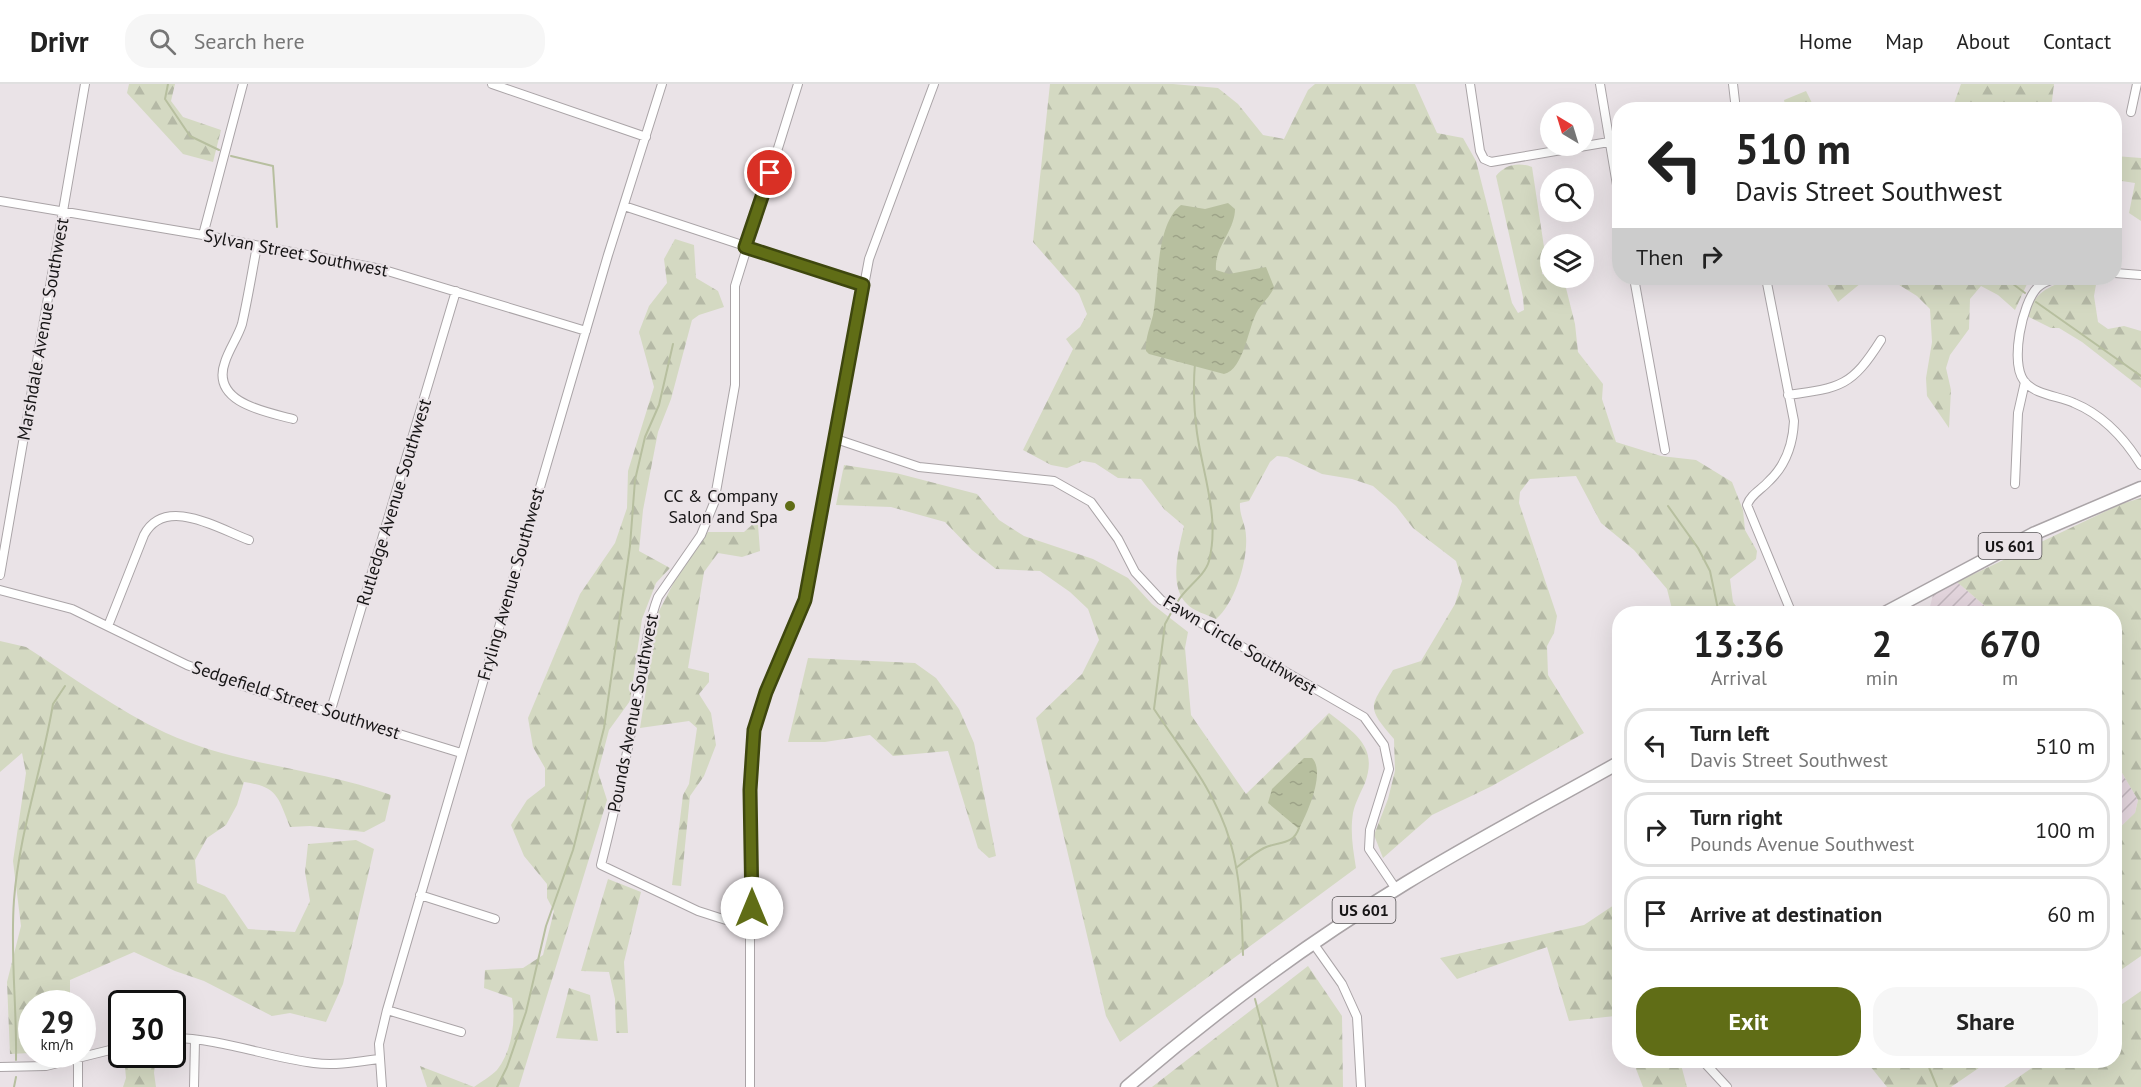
<!DOCTYPE html>
<html lang="en">
<head>
<meta charset="utf-8">
<style>
  :root { --surface:#fff; --page:#f6f6f6; --text:#222; --muted:#767676; --line:#e0e0e0; --accent:#606d16 }
  body { margin:0; font-family:"PT Sans",sans-serif; background:var(--page); color:var(--text); height:100vh; display:flex; flex-direction:column; font-size:22px; white-space:nowrap }
  * { box-sizing:border-box; margin:0 }
  p { font-size:20px; color:var(--muted) }
  .icon { flex:none; width:33px; height:33px; fill:none; stroke:currentColor; stroke-width:2; stroke-linecap:round; stroke-linejoin:round }
  .map { position:relative; flex:1; overflow:hidden }
  .panel { position:absolute; left:1612px; top:522px; width:510px; height:462px; display:flex; flex-direction:column; background:var(--surface); border-radius:24px; box-shadow:0 6px 24px #0002 }
  .panel>* { flex:none }
  .hud { position:absolute; left:1612px; top:18px; width:510px; height:183px; border-radius:24px; box-shadow:0 6px 24px #0002; background:#fff; color:var(--text); overflow:hidden }
  .needle { width:39px; rotate:322deg }
  .tools { position:absolute; left:1540px; top:18px; display:grid; gap:12px }
  .tools a { display:grid; place-items:center; width:54px; height:54px; border-radius:50%; background:var(--surface); box-shadow:0 6px 24px #0002; font-size:30px }
  .speed { position:absolute; left:18px; top:906px; display:flex; gap:12px; font-size:30px; font-weight:700; text-align:center }
  .speed>* { display:grid; place-content:center; width:78px; height:78px; border-radius:50%; background:var(--surface); box-shadow:0 6px 24px #0002; line-height:1 }
  .speed small { font-size:15px; font-weight:400 }
  .speed .limit { border:3px solid #111; border-radius:9px; background:#fff; color:#111 }
  .pin { position:absolute; display:grid; place-items:center; width:51px; height:51px; color:#fff; margin:-26px; border:3px solid #fff; border-radius:50%; box-shadow:0 2px 6px #0007 }
  .me { position:absolute; width:66px; margin:-33px; rotate:0deg; stroke-linejoin:round; filter:drop-shadow(0 0 4px #0008) }
  .turn { display:flex; align-items:center; gap:21px; height:126px; padding:0 24px; font-size:27px }
  .turn .icon { width:78px; height:78px; stroke-width:2.5 }
  .turn b { display:block; font-size:42px; line-height:51px }
  .then { display:flex; align-items:center; height:57px; padding:0 24px; background:#0003; gap:12px; font-size:22px }
  .eta { display:flex; justify-content:space-evenly; align-items:center; height:102px; text-align:center }
  .eta b { font-size:36px; font-weight:700; line-height:42px }
  .button { display:flex; gap:12px; margin-top:auto; padding:12px 24px }
  .button a { flex:1; height:69px; border-radius:24px; background:var(--accent); color:#fff; font-size:24px; font-weight:700; line-height:69px; text-align:center }
  .button a+a { background:var(--page); color:var(--text) }
  ul { padding:0; list-style:none }
  li { display:flex; align-items:center; gap:18px; height:75px; margin:0 12px 9px; padding:0 12px; border:3px solid var(--line); border-radius:24px }
  li div { flex:1 }
  li b { display:block; font-size:22px }
  li em { font-style:normal }
  header { display:flex; align-items:center; gap:36px; box-sizing:border-box; height:84px; padding:0 30px; background:var(--surface); border-bottom:2px solid var(--line) }
  header strong { font-size:28px }
  nav { display:flex; gap:33px; margin-inline-start:auto; font-size:21px }
  .search { width:420px; height:54px; background:var(--page); display:flex; align-items:center; gap:15px; box-sizing:border-box; padding:0 21px; border-radius:24px; color:var(--muted); font-size:22px }
  .map>svg:first-child { display:block }
</style>
</head>
<body>
<header>
<strong>Drivr</strong>
<div class="search"><svg class="icon" aria-label="search" viewBox="0 0 24 24"><circle cx="10" cy="10" r="6"/><path d="M15 15l6 6"/></svg>Search here</div>
<nav><a>Home</a><a>Map</a><a>About</a><a>Contact</a></nav>
</header>
<div class="map">
<svg width="2141" height="1003" viewBox="0 0 2141 1003">
  <defs>
    <pattern id="industrial-furrows" width="10" height="10" patternUnits="userSpaceOnUse" patternTransform="scale(1.5)"><rect width="10" height="10" fill="#e2d4dc"/><path d="M-1 1l2-2M0 10L10 0M9 11l2-2" fill="none" stroke="#c1b5bc"/></pattern>
    <pattern id="forest-firs" width="22" height="20" patternUnits="userSpaceOnUse" patternTransform="scale(1.5)"><rect width="22" height="20" fill="#d4d9c2"/><path d="M5 1l3.5 6h-7zM16 11l3.5 6h-7z" fill="#b5b9a6"/></pattern>
    <pattern id="water-ripples" width="26" height="14" patternUnits="userSpaceOnUse" patternTransform="scale(1.5)"><rect width="26" height="14" fill="#b7bf9f"/><path d="M2 4q2-2 4 0t4 0M15 11q2-2 4 0t4 0" fill="none" stroke="#9da388"/></pattern>
  </defs>
  <rect width="100%" height="100%" fill="#eae3e7"/>
  <path fill="url(#industrial-furrows)" d="M1957 498 1993 529 1928 530 1933 511Z
    M2115 677 2138 716 2135 729 2115 748Z"/>
  <path fill="url(#forest-firs)" d="M129 0H175L171 17 183 33 221 46 213 78 183 70 127 9Z
    M1050 0H1173L1218 4 1238 20 1263 51 1284 55 1308 6 1315 0H1415L1437 49 1463 54 1476 77 1512 219 1518 229 1524 226 1523 213 1496 92C1505 80 1519 78 1532 83L1544 163 1542 190 1560 195 1566 204 1575 240 1578 268 1603 300 1602 315 1616 358 1661 372 1696 376 1732 398 1743 426 1745 446 1757 467 1756 475 1730 495 1733 518 1741 529H1673L1667 505 1634 466 1601 439 1576 392 1530 395 1520 408 1519 419 1557 532 1554 549 1547 562 1548 591 1584 649 1492 702 1432 731 1383 774 1374 751 1388 715 1395 687 1394 655C1364 621 1371 623 1393 586L1421 577 1455 520 1462 497 1456 477 1413 444 1396 422 1373 402 1352 395 1322 390 1287 373 1277 372 1270 378 1249 417 1240 419C1239 431 1246 441 1246 452 1248 476 1235 519 1216 535 1208 531 1193 527 1187 520 1168 502 1179 464 1184 442L1164 425 1141 395 1118 394 1095 379 1083 377 1067 384 1051 381 1023 366 1073 265 1066 255 1080 243 1087 230 1079 210 1033 158Z
    M1961 0H2054L2051 25H1952Z
    M1806 7 1815 25H1786L1784 16Z
    M2115 72 2141 74V137L2129 129 2135 99 2115 96Z
    M675 155 694 161 696 194 718 207 724 223 699 231 692 236 671 315 658 348 643 426 639 467 670 484 656 499 642 535 630 617 609 646 598 688 607 716 519 1003H427L420 982 474 1003C481 998 491 992 497 986 512 967 516 937 512 914L484 904 485 886 523 884 543 871 554 827 547 814V800L524 772 511 741 527 716 545 702V684L533 663 528 634 580 510 615 459 627 424 628 387 654 303 639 248 649 222 667 199 664 175Z
    M1823 194H1879L1861 199 1838 218Z
    M1888 194H2014L2027 200 2015 226 1998 211 1981 202 1970 215 1969 245 1950 271 1946 284 1951 306 1949 344 1927 312 1926 294 1932 258 1930 225 1917 212Z
    M2079 194 2097 195 2094 212 2098 238 2108 245 2124 242 2141 247V304L2082 258 2059 244H2051L2027 232C2034 206 2055 199 2079 194Z
    M844 381 896 389 977 410 999 436 1024 452 1093 475 1128 494 1152 520 1188 548 1185 564 1191 631 1246 710 1329 629C1356 650 1378 663 1365 699 1361 708 1355 719 1353 729 1350 748 1353 765 1356 784L1120 958 1106 932 1036 634 1082 590 1099 556 1088 525 1070 508 1040 487 996 485 972 466 945 438 891 423 836 421Z
    M2141 414V872L2115 890V748L2135 729 2138 716 2115 677V530L1993 529 1957 498 2121 420Z
    M753 440 758 441 760 467 742 473 718 469 704 488 688 584 709 589V598L699 610 711 629 716 661 704 692 690 712 681 802 672 801 683 711 689 700 697 644 689 637 640 644 658 529 674 498 708 448H744Z
    M0 557 26 563C71 592 117 626 166 649 238 682 318 684 391 711L385 737 364 748 310 742 290 743C278 713 278 703 244 698L237 721 226 741 207 754 195 776 197 799 225 811 248 845 295 848 310 817 305 788 308 760 356 756 374 765 343 900 326 938 290 929 272 932 204 897 175 887 134 868 70 896V919L32 920 31 969 10 970 7 898 21 842 13 777 26 689 22 669 0 688Z
    M808 574 915 579 936 594 959 625 974 659 996 772 989 774 978 764 948 667 893 672 870 651 825 658H788Z
    M608 795 641 808 624 878 628 949H616L615 915 609 888 581 887Z
    M1620 817V945L1615 932 1569 937 1547 863 1457 895 1440 874 1584 841Z
    M1308 882 1342 932 1343 1003H1152Z
    M569 904 590 911 598 957 556 954Z
    M2141 907V1003H2004L2042 977 2115 976V925Z
    M124 971H156L154 989 156 1003H123L126 994Z
    M1633 977H1680L1687 1003H1643Z
    M1866 977H1989L1951 1003H1887Z"/>
  <path fill="url(#water-ripples)" d="M1228 119 1235 125C1235 147 1214 163 1216 186L1229 190 1266 183 1274 203C1271 212 1263 218 1258 226 1248 242 1244 286 1224 290L1149 270 1146 267C1145 254 1150 244 1153 231 1159 201 1155 141 1181 121L1205 125Z
    M1304 674H1312C1326 688 1307 730 1299 745L1268 719 1272 705Z"/>
  <g fill="none" stroke-linecap="round" stroke-linejoin="round">
    <path stroke="#b7bf9f" stroke-width="2" d="M168 0 165 15 190 52 219 66
      M231 72 273 82 277 143
      M2005 194 2025 209
      M2036 218 2141 292
      M1668 422 1698 464 1710 487 1719 530
      M1178 517C1185 504 1205 492 1209 477 1220 434 1203 391 1197 349 1194 326 1193 302 1195 279
      M1171 529 1165 540 1154 625C1182 667 1216 708 1230 757 1241 794 1242 833 1243 871
      M1236 784C1245 777 1254 769 1264 764 1278 757 1293 762 1299 744
      M1255 915 1278 1003
      M16 976C17 922 10 870 14 816 19 749 42 686 53 620L65 602
      M1926 976 1937 1003
      M14 1003 16 993
      M497 1003 507 983 526 928 546 842 573 766 604 644 630 462 635 396 645 353 659 321 673 260"/>
    <defs>
      <path id="minor" d="M492 0 646 53
        M1470 0 1480 67 1484 75 1491 78 1609 58
        M1600 0 1620 119
        M1733 0 1736 26
        M2131 28 2137 0
        M0 117 203 151 381 185 586 247
        M624 122 863 201
        M203 151 243 0
        M257 162C252 188 248 214 242 240 238 253 229 265 225 278 210 319 267 328 293 335
        M2115 189 2141 191
        M1634 194 1665 366
        M1766 194 1794 337C1793 359 1786 381 1769 397 1761 406 1751 410 1747 421L1792 530
        M2057 194C2050 196 2042 199 2037 204 2022 220 2010 278 2024 297 2035 311 2059 312 2074 319 2103 331 2125 355 2141 381
        M1788 311C1841 304 1852 302 1881 256
        M836 355 919 383 1054 397 1091 418 1118 455 1135 488 1161 516 1364 633 1384 661 1389 685 1370 746 1369 765 1396 805
        M2015 400 2018 329 2025 298
        M0 491 85 0
        M0 506 72 525 187 581 246 603 461 669
        M108 542 144 451C165 411 219 445 249 456
        M330 629 456 207
        M420 811 495 835
        M751 844 698 827 601 781C615 725 628 668 638 611 644 578 646 545 658 513L701 451 714 419 735 301V202L798 0
        M1313 859 1342 900 1357 933 1361 1003
        M387 926 461 948
        M172 954C220 954 267 973 314 979 335 982 357 978 378 975
        M1702 976 1727 1003
        M0 983 46 982 122 963
        M78 1003V976
        M194 1003 195 956
        M382 1003 379 960 387 926 608 171 662 0
        M750 1003V706L754 646 766 608 805 516 869 175 934 0"/>
      <path id="trunk" d="M1883 530 2033 450 2141 404
        M1127 1003C1215 927 1308 859 1406 799 1476 756 1549 718 1620 678"/>
    </defs>
    <use href="#minor" stroke="#aaa4a7" stroke-width="10"/>
    <use href="#trunk" stroke="#aaa4a7" stroke-width="15"/>
    <use href="#minor" stroke="#fff" stroke-width="8"/>
    <use href="#trunk" stroke="#fff" stroke-width="12"/>
  </g>
  <g fill="none" stroke-linecap="round" stroke-linejoin="round">
    <defs>
      <path id="route" d="M752 824 750 706 754 646 766 608 805 516 863 201 745 163 770 89"/>
    </defs>
    <use href="#route" stroke="#3e470e" stroke-width="15"/>
    <use href="#route" stroke="#606d16" stroke-width="10"/>
  </g>
  <circle fill="#606d16" stroke="#eae3e7" stroke-width="2" cx="790" cy="422" r="6"/>
  <g text-anchor="middle" stroke-width="4.5" stroke-linejoin="round" paint-order="stroke">
    <g fill="#eae3e7" stroke="#565355" stroke-width="1.5">
      <rect x="1978.5" y="449" width="63" height="26" rx="4.5"/>
      <rect x="1332.5" y="813" width="63" height="26" rx="4.5"/>
    </g>
    <g font-size="16" font-weight="bold" fill="#171516">
      <text x="2010" y="468">US 601</text>
      <text x="1364" y="832">US 601</text>
    </g>
    <g font-size="18" fill="#171516" stroke="#eae3e7">
      <text transform="translate(296 169) rotate(11)" y="6">Sylvan Street Southwest</text>
      <text transform="translate(43 245) rotate(-80)" y="6">Marshdale Avenue Southwest</text>
      <text transform="translate(394 418) rotate(-73)" y="6">Rutledge Avenue Southwest</text>
      <text transform="translate(511 500) rotate(-74)" y="6">Fryling Avenue Southwest</text>
      <text transform="translate(1240 561) rotate(31)" y="6">Fawn Circle Southwest</text>
      <text transform="translate(296 616) rotate(18)" y="6">Sedgefield Street Southwest</text>
      <text transform="translate(633 629) rotate(-79)" y="6">Pounds Avenue Southwest</text>
    </g>
    <g font-size="18" fill="#171516" stroke="#eae3e7" text-anchor="end">
      <text x="778" y="418">CC &amp; Company<tspan x="778" dy="21">Salon and Spa</tspan></text>
    </g>
  </g>
</svg>
<div class="tools">
<a><svg class="needle" viewBox="-14 -14 28 28"><path d="M0-13l5 13h-10z" fill="#e53935"/><path d="M0 13l5-13h-10z" fill="#767676"/></svg></a>
<a><svg class="icon" aria-label="search" viewBox="0 0 24 24"><circle cx="10" cy="10" r="6"/><path d="M15 15l6 6"/></svg></a>
<a><svg class="icon" aria-label="layers" viewBox="0 0 24 24"><path d="M12 4l9 5-9 5-9-5zM3 14l9 5 9-5"/></svg></a>
</div>
<div class="speed"><div>29<small>km/h</small></div><div class="limit">30</div></div>
<div class="pin" style="left:770px;top:89px;background:#d93025"><svg class="icon" aria-label="arrive" viewBox="0 0 24 24"><path d="M6 21V4h12l-3 4 3 4H6"/></svg></div>
<svg class="me" style="left:752px;top:824px" viewBox="-20 -20 40 40"><circle r="19" fill="#fff"/><path d="M0-13L10 11 0 6-10 11z" fill="#606d16"/></svg>
<div class="hud">
<div class="turn"><svg class="icon" aria-label="left" viewBox="0 0 24 24"><path d="M17 20v-9H6M10 6l-5 5 5 5"/></svg><div><b>510 m</b>Davis Street Southwest</div></div>
<div class="then">Then<svg class="icon" aria-label="right" viewBox="0 0 24 24"><path d="M7 20v-9h11M14 6l5 5-5 5"/></svg></div>
</div>
<section class="panel">
<div class="eta">
<div><b>13:36</b><p>Arrival</p></div>
<div><b>2</b><p>min</p></div>
<div><b>670</b><p>m</p></div>
</div>
<ul>
<li><svg class="icon" aria-label="left" viewBox="0 0 24 24"><path d="M17 20v-9H6M10 6l-5 5 5 5"/></svg><div><b>Turn left</b><p>Davis Street Southwest</p></div><em>510 m</em></li>
<li><svg class="icon" aria-label="right" viewBox="0 0 24 24"><path d="M7 20v-9h11M14 6l5 5-5 5"/></svg><div><b>Turn right</b><p>Pounds Avenue Southwest</p></div><em>100 m</em></li>
<li><svg class="icon" aria-label="arrive" viewBox="0 0 24 24"><path d="M6 21V4h12l-3 4 3 4H6"/></svg><div><b>Arrive at destination</b></div><em>60 m</em></li>
</ul>
<div class="button"><a>Exit</a><a>Share</a></div>
</section>
</div>
</body>
</html>
